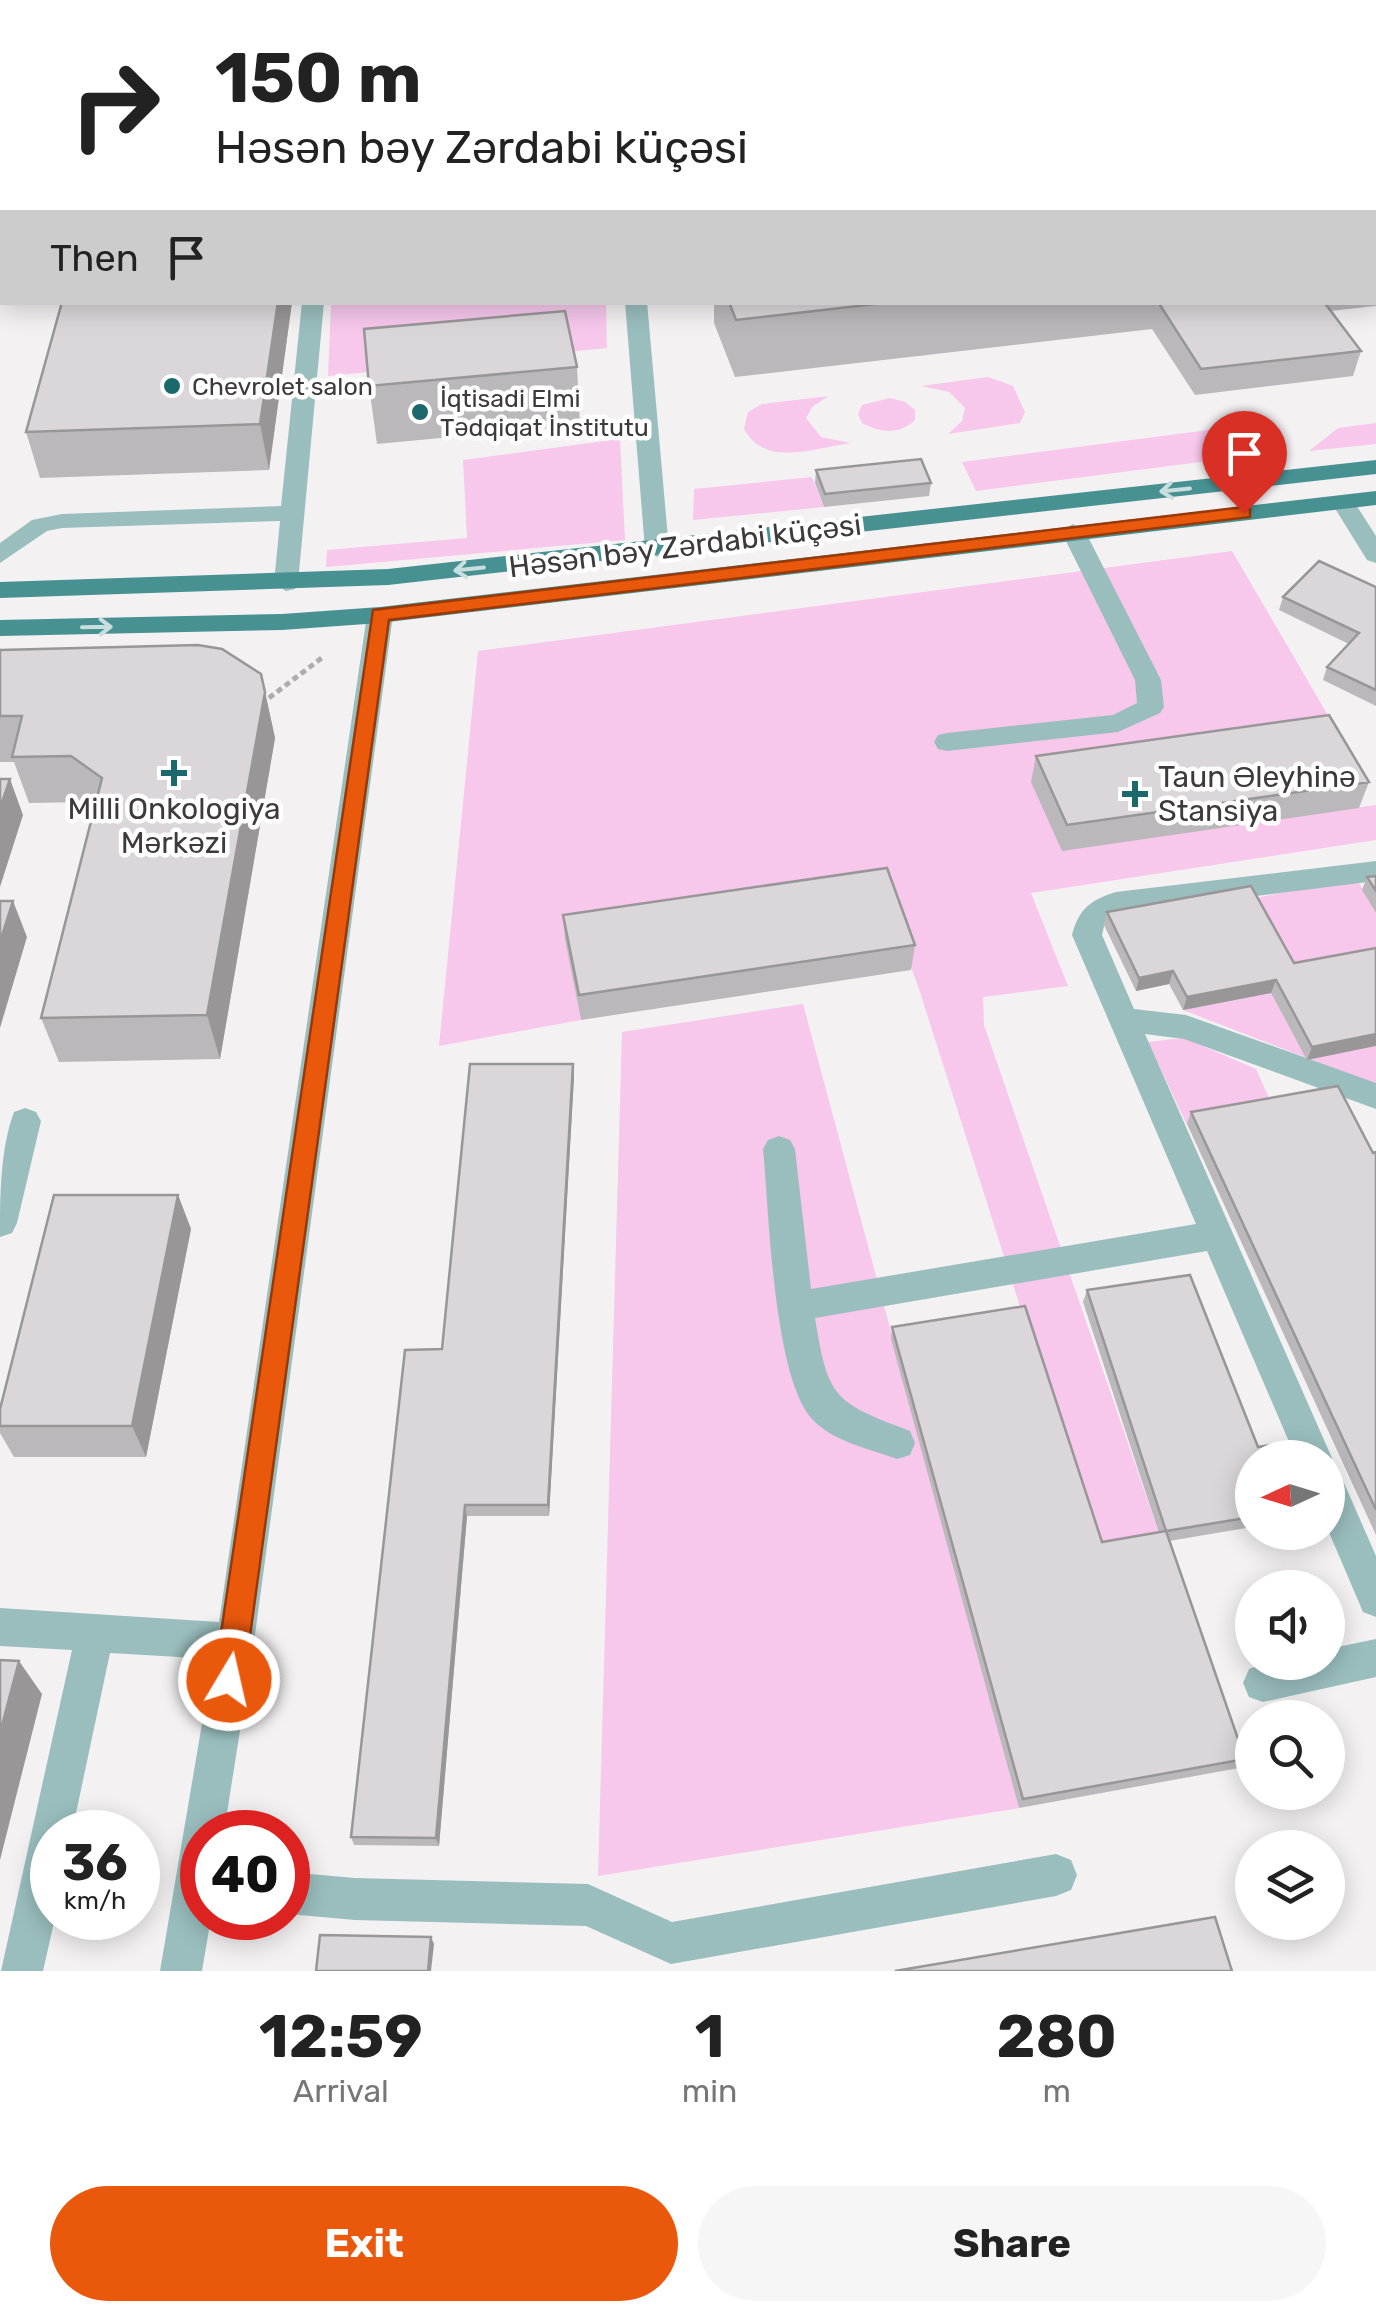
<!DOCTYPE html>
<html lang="en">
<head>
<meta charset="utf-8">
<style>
  :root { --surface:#fff; --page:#f6f6f6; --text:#222; --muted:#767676; --accent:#ea580c }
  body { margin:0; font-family:Rubik,sans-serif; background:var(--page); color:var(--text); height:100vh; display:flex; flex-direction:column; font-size:38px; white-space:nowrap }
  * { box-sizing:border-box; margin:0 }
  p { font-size:32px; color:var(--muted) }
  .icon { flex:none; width:55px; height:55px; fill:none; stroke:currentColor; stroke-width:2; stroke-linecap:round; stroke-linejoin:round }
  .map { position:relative; height:1971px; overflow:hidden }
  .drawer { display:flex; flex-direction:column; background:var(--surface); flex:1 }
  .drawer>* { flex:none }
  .hud { position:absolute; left:0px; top:0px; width:1378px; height:305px; box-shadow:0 5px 25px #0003; background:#fff; color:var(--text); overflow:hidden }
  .needle { width:65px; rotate:266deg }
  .controls { position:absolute; left:1235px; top:1440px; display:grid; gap:20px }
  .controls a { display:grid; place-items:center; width:110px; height:110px; border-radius:50%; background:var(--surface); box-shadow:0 5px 25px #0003; font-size:50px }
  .speed { position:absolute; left:30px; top:1810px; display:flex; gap:20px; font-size:50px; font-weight:700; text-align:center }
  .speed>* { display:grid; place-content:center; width:130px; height:130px; border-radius:50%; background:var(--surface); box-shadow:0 5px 25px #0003; line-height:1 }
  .speed small { font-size:25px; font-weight:400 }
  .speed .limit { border:15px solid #d22; background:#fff; color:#111 }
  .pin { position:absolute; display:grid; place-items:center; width:85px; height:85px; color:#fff; margin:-102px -42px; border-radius:50% 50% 50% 0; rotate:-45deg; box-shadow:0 0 10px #0007 }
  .pin .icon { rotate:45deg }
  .me { position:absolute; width:110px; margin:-55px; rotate:9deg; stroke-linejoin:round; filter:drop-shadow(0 0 8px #0008) }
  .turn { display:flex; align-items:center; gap:35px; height:210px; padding:0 50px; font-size:45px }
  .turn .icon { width:130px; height:130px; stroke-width:2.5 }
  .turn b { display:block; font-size:70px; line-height:85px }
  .then { display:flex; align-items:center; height:95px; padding:0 50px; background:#0003; gap:20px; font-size:38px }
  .eta { display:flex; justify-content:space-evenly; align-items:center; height:170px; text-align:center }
  .eta b { font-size:60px; font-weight:700; line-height:70px }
  .cta { display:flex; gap:20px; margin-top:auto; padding:20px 50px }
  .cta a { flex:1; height:115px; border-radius:60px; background:var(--accent); color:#fff; font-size:40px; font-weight:700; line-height:115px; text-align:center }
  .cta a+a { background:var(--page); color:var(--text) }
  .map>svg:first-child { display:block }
</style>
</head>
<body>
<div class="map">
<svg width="1376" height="1971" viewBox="0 0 1376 1971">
  <rect width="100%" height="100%" fill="#f4f1f3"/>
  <path fill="#f7c7ec" d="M331 303H606L607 348 328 376Z
    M988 377 1013 386 1025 412 1020 423 948 434 962 421 965 408 949 392 921 386Z
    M829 396 813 406 806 418 821 437 851 443C814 448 765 468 744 429L748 412 762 404Z
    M890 398 905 402 915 410V420C899 435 881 433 862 423L858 414 862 405Z
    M1376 423V444L1309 451 1338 428Z
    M1216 429 1278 452 976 491 962 462Z
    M620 439 625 540 326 567 327 550 467 538 463 460Z
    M812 477 824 507 693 520 694 489Z
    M1232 551 1340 736 1062 850 1376 805V840L1031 893 1068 986 983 997 984 1025 1162 1542 1098 1552 919 989 884 894 565 940 581 1020 439 1046 478 651Z
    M1356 878 1376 913V960L1290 976 1246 900Z
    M1271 993 1307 1059 1376 1046V1085L1183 1010Z
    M803 1004 1019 1808 598 1876 622 1032Z
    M1184 1038 1256 1069 1274 1109 1187 1125 1148 1042Z"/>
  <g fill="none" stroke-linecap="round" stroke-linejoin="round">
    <path stroke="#afacae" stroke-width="5" stroke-dasharray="6 4" stroke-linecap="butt" d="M261 704 323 657"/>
    <path fill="#9abebe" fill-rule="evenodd" d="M1086 0H1104L1105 2H1088Z
      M302 302H324L298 583 295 589 286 591 274 583 280 521 62 528 47 531 0 563V543L32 520 62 514 281 506Z
      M625 302H647L669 549 657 557 645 549Z
      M1343 495 1351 497 1376 536V563L1367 560 1331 502Z
      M1073 524 1085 531 1161 680 1164 707 1160 713 1118 732 947 751 938 749 934 742 938 735 947 733 1113 715 1137 703 1135 680 1061 531Z
      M380 607 393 615 254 1642 224 1832H202V1918H211L202 1971H160L213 1659 110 1653 72 1832H52L55 1918 43 1971H1L72 1650 0 1646V1608L219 1622 367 615Z
      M1376 861V881L1122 913 1105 922 1102 935 1134 1009 1186 1015 1376 1083V1109L1184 1039 1145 1034 1332 1458 1328 1468V1458H1296L1207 1251 815 1318C828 1399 834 1402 910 1431L915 1443 910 1455 897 1459C870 1449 834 1442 813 1420 773 1379 769 1209 763 1149L768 1140 779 1136 790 1140 795 1149 811 1289 1196 1224 1072 935C1079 909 1090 900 1116 892Z
      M25 1108 36 1112 41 1121 17 1223 12 1233 0 1237C0 1196 0 1150 14 1112Z
      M1328 1471 1341 1476 1376 1556V1617L1363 1612 1328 1530Z
      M1376 1639V1677L1263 1702 1249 1697 1243 1683 1249 1669 1268 1662H1328V1649Z
      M1056 1854 1071 1860 1077 1875 1071 1890 1056 1896 671 1964 586 1926 355 1920 288 1914V1872L355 1878 588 1884 672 1922Z"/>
    <path fill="#489193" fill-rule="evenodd" d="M1376 460V474L388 585 0 598V582L388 569Z
      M1376 491V505L380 623 282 630 0 636V620L282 614 380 607Z"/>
  </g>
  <path fill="#bbb8bb" d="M1155 0H1301L1303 2H1154Z
    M0 66H2V189H0Z
    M1375 198 1376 306 1330 311 1361 351 1353 376 1195 395 1152 329 735 377 714 323V302H1375Z
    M62 302H292L269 470 40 478 26 432Z
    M577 367 580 425 377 444 369 386Z
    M816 470 931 483 929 496 824 507 815 483Z
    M1376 587V706L1323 680 1327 667 1349 644 1279 610 1283 597Z
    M0 650 261 674 275 738 220 1059 59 1062 41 1018 95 808 86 802 29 803 14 762H0Z
    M1036 756 1369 782 1359 808 1062 851 1031 782Z
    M1376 876V913L1362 890 1367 877Z
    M1107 912 1294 963 1376 948 1307 1060 1271 993 1183 1010 1169 984 1136 991 1104 925Z
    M563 915 915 945 911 970 581 1020 565 940Z
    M573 1064 574 1077 549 1516H467L439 1846 354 1845 351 1837 442 1349Z
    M1191 1112 1376 1152V1535L1187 1124Z
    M178 1195 191 1229 146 1457H14L0 1433V1409Z
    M1087 1290 1252 1458V1527L1169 1541 1245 1759 1239 1768 1019 1808 891 1339 892 1327 1102 1542 1159 1533 1083 1302Z"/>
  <path fill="#999698" d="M0 0H72L64 2H2V22H0Z
    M218 0H246L245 2H217Z
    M278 302H292L269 470 260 424Z
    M265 692 275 738 220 1059 207 1015Z
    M10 779 23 815 0 887V808Z
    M13 901 27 937 0 1028V942Z
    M1173 971 1169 984 1136 991 1139 978Z
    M1276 980 1271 993 1183 1010 1187 997Z
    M1376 1034V1046L1307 1060 1312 1047Z
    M573 1064 574 1077 549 1516 548 1505Z
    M178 1195 191 1229 146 1457 132 1426Z
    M465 1505 467 1516 439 1846 436 1838Z
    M19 1661 42 1694 0 1860V1733Z
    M431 1937 434 1944 431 1971H428Z"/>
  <path fill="#dad6d9" stroke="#999698" stroke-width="2.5" d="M97 0H218L217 2H96Z
    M468 0H591V2H468Z
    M789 0H904L905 2H790Z
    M1171 0H1301L1303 2H1172Z
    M1376 27V60H1375V28Z
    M0 66H2V123H0Z
    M1375 115H1376L1375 160Z
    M62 302H278L260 424 26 432Z
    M729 302H893L736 320Z
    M1158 302H1324L1361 351 1201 369Z
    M565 311 577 367 369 386 364 329Z
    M921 459 931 483 825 494 816 470Z
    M1319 561 1376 587V690L1327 667 1359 633 1283 597Z
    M198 645 222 649 261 674 265 692 207 1015 41 1018 102 778 71 756 12 757 22 716H0V650Z
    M1329 715 1369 782 1067 825 1036 756Z
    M0 779H10L0 808Z
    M887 868 915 945 579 995 563 915Z
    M1376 876V891L1367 877Z
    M1251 886 1294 963 1376 948V1034L1312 1047 1276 980 1187 997 1173 971 1139 978 1107 912Z
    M0 901H13L0 942Z
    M470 1064H573L548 1505H465L436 1838 351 1837 405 1350 442 1349Z
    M1338 1086 1373 1153 1376 1152V1510L1191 1112Z
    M54 1195H178L132 1426H0V1409Z
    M1190 1275 1258 1447 1288 1442 1293 1458H1252V1517L1166 1531 1087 1290Z
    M1025 1306 1102 1542 1166 1531 1245 1759 1023 1799 892 1327Z
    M0 1660 19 1661 0 1733Z
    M1215 1917 1232 1971H895Z
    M320 1935 431 1937 428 1971H316Z"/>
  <defs><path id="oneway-shaft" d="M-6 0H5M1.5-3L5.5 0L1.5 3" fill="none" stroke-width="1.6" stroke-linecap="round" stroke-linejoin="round" transform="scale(2.5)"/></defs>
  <g stroke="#c8dedf">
    <use href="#oneway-shaft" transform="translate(1175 490) rotate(174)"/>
    <use href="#oneway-shaft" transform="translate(469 569) rotate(174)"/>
    <use href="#oneway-shaft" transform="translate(97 627) rotate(-1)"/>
  </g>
  <path fill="#ea580c" stroke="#983908" stroke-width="2.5" d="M1244 507 1250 509V517L389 620 244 1680 239 1691 229 1695 219 1691 214 1680 373 610Z"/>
  <g fill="#1c696b" stroke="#fff" stroke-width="4">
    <circle cx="172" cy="386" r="10"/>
    <circle cx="420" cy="412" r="10"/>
    <path d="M169 758h10v10h10v10h-10v10h-10v-10h-10v-10h10z"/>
    <path d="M1130 779h10v10h10v10h-10v10h-10v-10h-10v-10h10z"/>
  </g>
  <g text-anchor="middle" stroke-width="9" stroke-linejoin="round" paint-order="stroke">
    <g font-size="25" fill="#3c3a3b" stroke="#fff" text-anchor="start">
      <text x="192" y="395">Chevrolet salon</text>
      <text x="440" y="407">İqtisadi Elmi<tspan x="440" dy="29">Tədqiqat İnstitutu</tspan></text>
    </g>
    <g font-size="30" fill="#3c3a3b" stroke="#fff">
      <text transform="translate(685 546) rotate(-7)" y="10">Həsən bəy Zərdabi küçəsi</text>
    </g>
    <g font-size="30" fill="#3c3a3b" stroke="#fff" text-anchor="start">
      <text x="1158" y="787">Taun Əleyhinə<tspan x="1158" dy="34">Stansiya</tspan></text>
      <text x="174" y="819" text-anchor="middle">Milli Onkologiya<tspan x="174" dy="34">Mərkəzi</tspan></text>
    </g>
  </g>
</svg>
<div class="controls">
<a><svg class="needle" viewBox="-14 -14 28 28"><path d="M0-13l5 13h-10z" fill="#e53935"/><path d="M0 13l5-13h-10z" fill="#767676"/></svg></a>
<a><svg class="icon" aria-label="sound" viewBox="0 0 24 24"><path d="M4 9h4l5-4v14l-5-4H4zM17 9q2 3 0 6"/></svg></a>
<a><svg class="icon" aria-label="search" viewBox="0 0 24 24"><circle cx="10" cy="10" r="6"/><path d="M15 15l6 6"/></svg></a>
<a><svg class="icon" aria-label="layers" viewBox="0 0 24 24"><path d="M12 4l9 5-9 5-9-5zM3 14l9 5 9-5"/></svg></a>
</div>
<div class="speed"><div>36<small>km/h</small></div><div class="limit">40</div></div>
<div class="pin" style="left:1244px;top:513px;background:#d93025"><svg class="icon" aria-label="arrive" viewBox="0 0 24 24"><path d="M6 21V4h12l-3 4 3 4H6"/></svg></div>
<svg class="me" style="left:229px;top:1680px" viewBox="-20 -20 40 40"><circle r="17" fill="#ea580c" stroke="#fff" stroke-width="3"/><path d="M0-11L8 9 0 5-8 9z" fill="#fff"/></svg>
<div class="hud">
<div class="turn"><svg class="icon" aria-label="right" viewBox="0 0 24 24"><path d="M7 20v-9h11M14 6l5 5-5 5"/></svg><div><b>150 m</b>Həsən bəy Zərdabi küçəsi</div></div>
<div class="then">Then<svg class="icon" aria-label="arrive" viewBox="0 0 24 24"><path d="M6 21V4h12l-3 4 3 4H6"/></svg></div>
</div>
</div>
<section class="drawer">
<div class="eta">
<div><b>12:59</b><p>Arrival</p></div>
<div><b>1</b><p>min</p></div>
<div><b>280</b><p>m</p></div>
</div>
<div class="cta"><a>Exit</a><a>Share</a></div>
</section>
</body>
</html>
